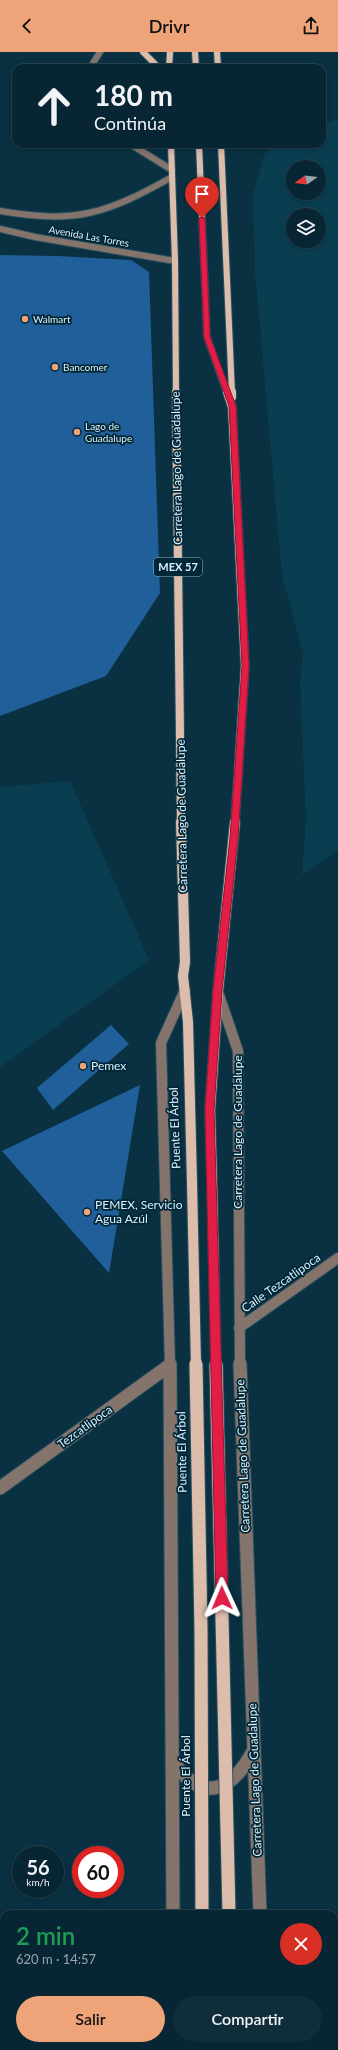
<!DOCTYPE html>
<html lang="es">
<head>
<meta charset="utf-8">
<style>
  :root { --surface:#072532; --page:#102d3a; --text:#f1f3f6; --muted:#98a5ac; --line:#28424d; --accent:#efa378 }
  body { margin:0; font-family:Lato,sans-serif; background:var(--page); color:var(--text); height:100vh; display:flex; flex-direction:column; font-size:15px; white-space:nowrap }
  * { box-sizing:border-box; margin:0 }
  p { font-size:13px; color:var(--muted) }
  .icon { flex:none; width:22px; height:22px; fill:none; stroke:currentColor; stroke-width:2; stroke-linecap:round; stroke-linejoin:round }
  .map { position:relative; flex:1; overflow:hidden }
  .drawer { position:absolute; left:0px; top:1858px; width:338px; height:140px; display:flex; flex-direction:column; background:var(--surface); border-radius:12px 12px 0 0; box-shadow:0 2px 6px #0003,0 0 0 1px var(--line) }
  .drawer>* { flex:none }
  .hud { position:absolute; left:12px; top:12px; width:314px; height:84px; border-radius:12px; box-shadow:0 2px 6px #0003,0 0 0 1px var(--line); background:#072532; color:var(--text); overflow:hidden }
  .needle { width:26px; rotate:256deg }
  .controls { position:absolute; left:286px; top:108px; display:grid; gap:8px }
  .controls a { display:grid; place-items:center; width:40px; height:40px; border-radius:50%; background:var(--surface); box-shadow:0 2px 6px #0003,0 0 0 1px var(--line); font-size:20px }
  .speed { position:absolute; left:12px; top:1794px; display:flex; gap:8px; font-size:20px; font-weight:700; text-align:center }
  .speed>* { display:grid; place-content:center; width:52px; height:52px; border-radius:50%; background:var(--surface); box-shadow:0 2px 6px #0003,0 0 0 1px var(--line); line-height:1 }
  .speed small { font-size:10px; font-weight:400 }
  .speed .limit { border:6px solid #d22; background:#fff; color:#111 }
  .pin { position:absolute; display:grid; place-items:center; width:34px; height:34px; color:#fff; margin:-41px -17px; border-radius:50% 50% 50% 0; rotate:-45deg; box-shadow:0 0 4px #0007 }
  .pin .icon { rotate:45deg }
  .me { position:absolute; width:44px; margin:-22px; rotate:359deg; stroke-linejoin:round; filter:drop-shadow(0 0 3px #0008) }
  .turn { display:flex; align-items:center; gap:14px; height:84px; padding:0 16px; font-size:18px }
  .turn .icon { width:52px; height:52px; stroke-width:2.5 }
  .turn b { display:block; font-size:28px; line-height:34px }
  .round { display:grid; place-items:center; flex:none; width:42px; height:42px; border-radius:21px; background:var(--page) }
  .summary { display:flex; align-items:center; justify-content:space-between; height:68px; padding:0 16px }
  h1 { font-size:24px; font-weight:600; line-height:30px; color:#1e9e55 }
  .button { display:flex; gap:8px; margin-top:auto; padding:8px 16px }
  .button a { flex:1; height:46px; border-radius:24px; background:var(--accent); color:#111; font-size:16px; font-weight:600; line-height:46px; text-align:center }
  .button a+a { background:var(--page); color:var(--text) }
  header { display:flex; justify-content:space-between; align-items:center; height:52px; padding:0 16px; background:var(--accent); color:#111; font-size:18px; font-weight:600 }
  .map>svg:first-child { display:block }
</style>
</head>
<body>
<header><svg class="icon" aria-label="back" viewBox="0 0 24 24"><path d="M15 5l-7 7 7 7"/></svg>Drivr<svg class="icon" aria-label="share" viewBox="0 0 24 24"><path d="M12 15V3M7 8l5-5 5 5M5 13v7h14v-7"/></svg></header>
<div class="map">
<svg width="338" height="1998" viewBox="0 0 338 1998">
  <rect width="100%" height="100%" fill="#093142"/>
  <path fill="#093e51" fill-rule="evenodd" d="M338 66V798L302 823 306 767 300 631 303 602 282 523 255 219 253 143 266 98 280 92H322V73ZM293 115H319V141H293ZM293 163H319V189H293Z
    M70 729 149 908 0 1015V735Z"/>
  <path fill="#205f99" d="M0 203 58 204 131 208 149 220 160 541 106 624 0 664Z
    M111 973 129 992 53 1058 37 1036Z
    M140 1033 109 1221 2 1099Z"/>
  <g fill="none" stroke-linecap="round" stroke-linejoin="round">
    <defs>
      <path id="minor-far2" d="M90 16 100 0
        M130 92 172 118
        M0 159C76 172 106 162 172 125
        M0 177 35 185 175 209"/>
      <path id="minor-far1" d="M218 940 238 999 240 1313
        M239 1276 338 1206
        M170 1313 161 991 185 938"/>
      <path id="minor" d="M170 1312 173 1862
        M240 1312 260 1862
        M0 1436 170 1313
        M173 1709C201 1751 230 1741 252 1701
        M334 1962 338 1958
        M181 1994V1998
        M265 1994 266 1998
        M296 1998 301 1994"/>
      <path id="major-far3" d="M143 0 159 16
        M195 0 196 16
        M217 0 218 16
        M169 16 170 0
        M171 92 175 209 176 341
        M199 92 207 285 227 341
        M221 92 232 341"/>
      <path id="major-far2" d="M176 340 181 771
        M227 340 232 355 245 614 235 771
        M232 340V345"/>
      <path id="major-far1" d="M181 770 185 910 183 924 188 970 192 1131
        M212 1130 210 1058 218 939 235 770"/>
      <path id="major" d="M205 1994V1998
        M234 1994V1998"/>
    </defs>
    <use href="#minor-far2" stroke="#2b5060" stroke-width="8"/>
    <use href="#minor-far1" stroke="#2b5060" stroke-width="12"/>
    <use href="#minor" stroke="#2b5060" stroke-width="15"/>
    <use href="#major-far3" stroke="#2b5060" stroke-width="8"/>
    <use href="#major-far2" stroke="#2b5060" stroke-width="10"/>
    <use href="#major-far1" stroke="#2b5060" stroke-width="12"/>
    <use href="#major" stroke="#2b5060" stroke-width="15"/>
    <use href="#minor-far2" stroke="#84746c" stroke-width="6"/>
    <use href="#minor-far1" stroke="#84746c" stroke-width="10"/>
    <use href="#minor" stroke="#84746c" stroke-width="13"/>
    <use href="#major-far3" stroke="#dcbcab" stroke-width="6"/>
    <use href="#major-far2" stroke="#dcbcab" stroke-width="8"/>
    <use href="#major-far1" stroke="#dcbcab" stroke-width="10"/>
    <use href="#major" stroke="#dcbcab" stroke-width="13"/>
    <defs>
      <path id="major-bridge-far1" d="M212 1130 216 1313
        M192 1131 196 1313"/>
      <path id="major-bridge" d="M196 1312 201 1578 202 1862
        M216 1312 229 1862"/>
    </defs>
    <use href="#major-bridge-far1" stroke="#2b5060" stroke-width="12" stroke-linecap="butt"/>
    <use href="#major-bridge" stroke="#2b5060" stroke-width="15" stroke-linecap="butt"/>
    <use href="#major-bridge-far1" stroke="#dcbcab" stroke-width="10"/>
    <use href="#major-bridge" stroke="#dcbcab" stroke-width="13"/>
  </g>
  <path fill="#e11d48" stroke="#92132f" d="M202 165 205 166 210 285 236 354 249 614 238 786 222 939 214 1058 228 1546 226 1550 222 1551 218 1550 216 1546 205 1058 213 939 230 786 242 614 229 354 204 285 199 166Z"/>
  <g fill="#efa378" stroke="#002737" stroke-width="1.5">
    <circle cx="25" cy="267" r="4"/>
    <circle cx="55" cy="315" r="4"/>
    <circle cx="77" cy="380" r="4"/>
    <circle cx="83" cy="1014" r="4"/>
    <circle cx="87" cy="1160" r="4"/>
  </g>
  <g text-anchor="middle" stroke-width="3.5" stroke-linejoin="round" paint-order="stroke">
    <g font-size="10" fill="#dcf0fb" stroke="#002737">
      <text transform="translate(89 184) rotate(10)" y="4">Avenida Las Torres</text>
    </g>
    <g font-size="10" fill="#dcf0fb" stroke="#002737" text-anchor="start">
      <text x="33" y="271">Walmart</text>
      <text x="63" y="319">Bancomer</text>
      <text x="85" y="378">Lago de<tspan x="85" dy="12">Guadalupe</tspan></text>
    </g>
    <rect fill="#002737" stroke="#9ab4c0" stroke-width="1" x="154" y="506" width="48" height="18" rx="3"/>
    <g font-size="11" font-weight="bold" fill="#dcf0fb">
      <text x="178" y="519">MEX 57</text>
    </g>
    <g font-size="12" fill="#dcf0fb" stroke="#002737">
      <text transform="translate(177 416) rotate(-91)" y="4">Carretera Lago de Guadalupe</text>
      <text transform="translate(182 764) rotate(-91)" y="4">Carretera Lago de Guadalupe</text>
      <text transform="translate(175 1076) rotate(-92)" y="4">Puente El Árbol</text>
      <text transform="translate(238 1080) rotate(-90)" y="4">Carretera Lago de Guadalupe</text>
      <text transform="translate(281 1231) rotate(-35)" y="4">Calle Tezcatlipoca</text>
      <text transform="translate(85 1375) rotate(-36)" y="4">Tezcatlipoca</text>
      <text transform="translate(182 1400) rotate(-91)" y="4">Puente El Árbol</text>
      <text transform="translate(243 1404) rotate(-92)" y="4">Carretera Lago de Guadalupe</text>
      <text transform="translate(186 1724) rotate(-90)" y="4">Puente El Árbol</text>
      <text transform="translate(255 1728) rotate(-92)" y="4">Carretera Lago de Guadalupe</text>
    </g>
    <g font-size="12" fill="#dcf0fb" stroke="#002737" text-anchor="start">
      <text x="91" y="1018">Pemex</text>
      <text x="95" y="1157">PEMEX, Servicio<tspan x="95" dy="14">Agua Azúl</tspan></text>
    </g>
  </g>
</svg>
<div class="controls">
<a><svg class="needle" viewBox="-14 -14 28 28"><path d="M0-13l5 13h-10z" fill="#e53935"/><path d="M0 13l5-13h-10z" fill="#98a5ac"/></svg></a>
<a><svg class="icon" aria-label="layers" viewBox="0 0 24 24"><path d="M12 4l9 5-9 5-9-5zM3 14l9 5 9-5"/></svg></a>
</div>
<div class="speed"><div>56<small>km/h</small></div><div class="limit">60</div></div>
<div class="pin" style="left:202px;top:166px;background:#d93025"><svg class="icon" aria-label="arrive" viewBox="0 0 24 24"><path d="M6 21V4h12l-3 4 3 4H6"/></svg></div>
<svg class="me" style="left:222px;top:1546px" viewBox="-20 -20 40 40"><path d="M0-17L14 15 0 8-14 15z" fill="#e11d48" stroke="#fff" stroke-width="4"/></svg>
<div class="hud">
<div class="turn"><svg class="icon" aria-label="ahead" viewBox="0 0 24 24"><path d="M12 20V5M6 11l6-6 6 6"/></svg><div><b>180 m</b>Continúa</div></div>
</div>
<section class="drawer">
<div class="summary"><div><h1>2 min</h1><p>620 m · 14:57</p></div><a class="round" style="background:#d93025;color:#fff"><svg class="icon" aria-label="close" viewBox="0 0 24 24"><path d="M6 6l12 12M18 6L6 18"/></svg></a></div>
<div class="button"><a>Salir</a><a>Compartir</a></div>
</section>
</div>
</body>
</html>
